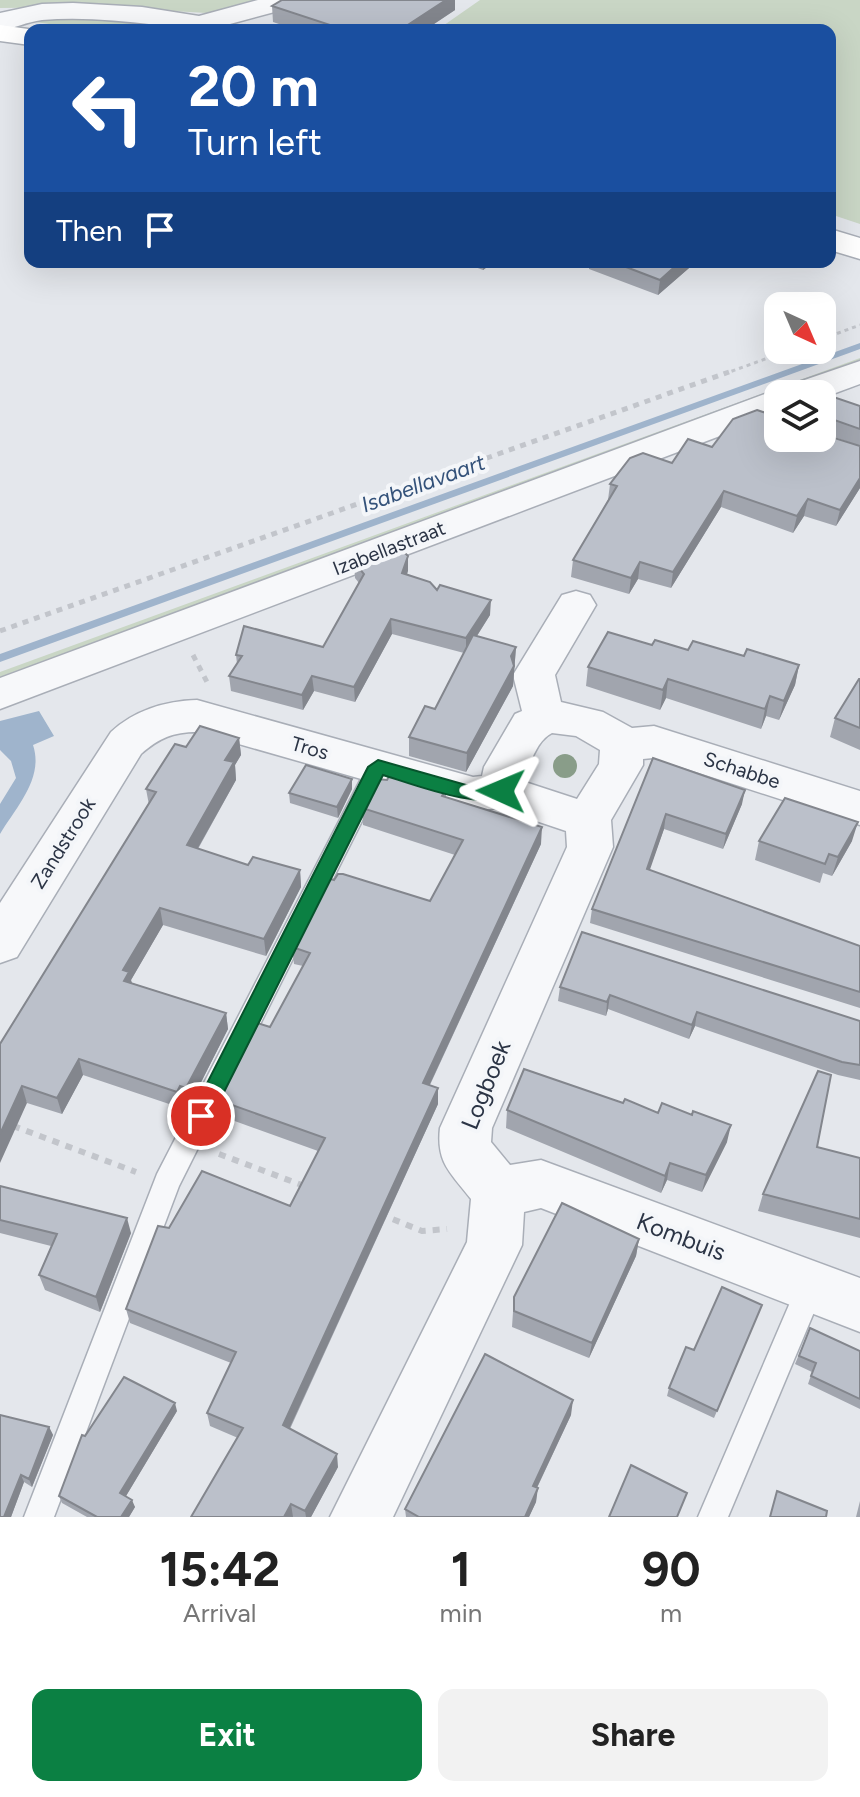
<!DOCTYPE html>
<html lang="en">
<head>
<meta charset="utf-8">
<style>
  :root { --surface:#fff; --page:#f2f2f2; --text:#222; --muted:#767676; --accent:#0b8043 }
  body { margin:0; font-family:Figtree,sans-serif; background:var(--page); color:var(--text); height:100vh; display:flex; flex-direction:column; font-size:30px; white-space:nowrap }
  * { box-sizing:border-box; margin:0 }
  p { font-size:26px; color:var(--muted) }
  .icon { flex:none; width:44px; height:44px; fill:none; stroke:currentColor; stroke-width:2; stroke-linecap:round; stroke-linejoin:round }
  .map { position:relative; height:1517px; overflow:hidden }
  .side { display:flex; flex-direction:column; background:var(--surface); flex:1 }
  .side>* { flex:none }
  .banner { position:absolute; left:24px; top:24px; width:812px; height:244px; border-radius:16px; box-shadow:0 8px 32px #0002; background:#1a4fa0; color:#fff; overflow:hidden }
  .needle { width:52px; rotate:136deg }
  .fabs { position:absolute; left:764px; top:292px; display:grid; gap:16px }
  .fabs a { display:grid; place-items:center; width:72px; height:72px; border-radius:16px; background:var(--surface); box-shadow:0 8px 32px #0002; font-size:40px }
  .pin { position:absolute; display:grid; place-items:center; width:68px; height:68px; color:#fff; margin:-34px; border:4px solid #fff; border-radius:50%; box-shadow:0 2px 8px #0007 }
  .me { position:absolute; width:88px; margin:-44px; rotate:271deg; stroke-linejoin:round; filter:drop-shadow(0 0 6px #0008) }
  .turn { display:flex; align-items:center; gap:28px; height:168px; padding:0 32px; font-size:36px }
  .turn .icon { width:104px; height:104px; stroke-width:2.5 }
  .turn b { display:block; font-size:56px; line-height:68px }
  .then { display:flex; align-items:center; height:76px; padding:0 32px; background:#0003; gap:16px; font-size:30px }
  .eta { display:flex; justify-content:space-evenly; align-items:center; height:136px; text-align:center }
  .eta b { font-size:48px; font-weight:700; line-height:56px }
  .action { display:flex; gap:16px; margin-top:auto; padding:16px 32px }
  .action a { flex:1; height:92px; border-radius:16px; background:var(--accent); color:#fff; font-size:32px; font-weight:700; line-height:92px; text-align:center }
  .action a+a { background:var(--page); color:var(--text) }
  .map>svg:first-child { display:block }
</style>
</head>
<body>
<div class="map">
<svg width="860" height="1517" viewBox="0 0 860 1517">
  <rect width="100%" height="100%" fill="#e4e7ec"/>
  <path fill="#c9d6c5" d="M0 0H267L207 13 102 7 0 8Z
    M480 0H860V224L830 214V30H437Z
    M89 16 178 23 202 30H92L35 22 44 18Z
    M860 358V366L778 394 0 686V672Z"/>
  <path fill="#9fb4cc" d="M39 711 54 736 33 745C44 778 17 806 0 834V804L16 778 11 761 0 750V721Z"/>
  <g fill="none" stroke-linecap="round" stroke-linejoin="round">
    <path fill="#9fb4cc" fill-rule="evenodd" d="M860 343V349L0 662V654Z"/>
    <defs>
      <path id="lane" d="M378 759 386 761 389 767 179 1186 54 1517H24L157 1174 367 767 370 761Z
        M811 1273 821 1277 825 1286 728 1517H698L801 1277Z"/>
      <path id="street" d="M258 0H301L297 6 230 24 235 30C170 30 106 14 42 20 27 22 14 28 0 31V13L42 4 73 3 142 7 199 16Z
        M860 361V384L822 398V394H778V414L0 709V678L765 394 783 392 787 386Z
        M576 591 590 595 596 605 555 675 561 702 603 712 632 728 654 726 860 791V825L653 758 643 759V765L611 820 613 847 492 1128 491 1142 510 1165 541 1160 860 1278V1332L541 1208 524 1212 522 1245 393 1517H330L467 1242 471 1199C451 1173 436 1163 440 1128L567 847 566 831 498 808 473 811 197 732C173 732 159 738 141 754L17 957 0 963V903L111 732C135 710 165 701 197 700L473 777 482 776 484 767 515 714 522 711 513 675 562 595ZM552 733 576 736 600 750 599 764 577 799 525 782C528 766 537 740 552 733Z"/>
      <path id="secondary" d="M0 25 35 30H30V45L0 41Z
        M830 229 860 238V259L830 250Z"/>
    </defs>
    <use href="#lane" stroke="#a9aeb7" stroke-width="3"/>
    <use href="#street" stroke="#a9aeb7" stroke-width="3"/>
    <use href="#secondary" stroke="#a9aeb7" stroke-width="3"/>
    <path stroke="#c2c5cb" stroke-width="3" stroke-dasharray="4 4" stroke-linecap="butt" d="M822 339 860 325
      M724 374 790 350"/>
    <path stroke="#c2c5cb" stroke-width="5" stroke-dasharray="6 6" stroke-linecap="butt" d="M0 631 729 372
      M193 655 207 682"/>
    <path stroke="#c2c5cb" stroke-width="6" stroke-dasharray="7 7" stroke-linecap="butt" d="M0 1121 136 1172
      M219 1154 307 1187
      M380 1214 422 1231 447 1229"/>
    <use href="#lane" fill="#f7f8fa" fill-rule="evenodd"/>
    <use href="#street" fill="#f7f8fa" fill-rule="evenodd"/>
    <use href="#secondary" fill="#fff" fill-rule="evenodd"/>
  </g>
  <circle fill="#899d89" cx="565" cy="766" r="12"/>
  <path fill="#a1a5ae" d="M282 0H455V10L425 30H297L273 22 272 6Z
    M462 262H494L483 270Z
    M589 262H696L658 295 589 269Z
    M822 394 860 406V488L836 526 804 516 793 533 721 507 671 588 638 579 629 594 571 577 573 560 608 500 610 484 672 463 712 447 778 417V415V438L860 446 823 433Z
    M408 556 407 574 490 615 477 636 516 647 513 686 466 772 409 756V737L435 709 464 653 392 634 355 702 314 691 303 710 231 691 229 676 237 664 236 655 323 647 359 583 355 578 354 562Z
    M652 645 744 656 799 665 795 685 779 720 766 716 761 729 666 698 660 710 586 686 588 667Z
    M860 679V750L830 737 835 718Z
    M239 738 241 755 235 765 236 780 198 849 248 865 300 870 301 887 266 956 163 925 131 980 132 983 226 1013 228 1029 190 1104 183 1102 181 1108 83 1075 62 1114 27 1103 0 1044 149 805 146 789 186 747Z
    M653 758 742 804 723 849 664 829 649 870 860 946V1008L590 923 592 909Z
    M352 789 338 818 290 803 289 793Z
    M446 789V798L541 844 430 1085 438 1088V1104L290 1429 338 1467 311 1517H191L238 1438 210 1426 207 1413 231 1363 130 1323 126 1309 169 1228 290 1206 318 1151 218 1115 215 1099 270 1027 303 966 294 964 292 947 430 901 455 855 363 825 362 808Z
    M759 841H852L832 876 823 873 820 883 755 860Z
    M560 987 860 1021V1080L838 1075 695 1026 689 1039 608 1009 606 1016 558 1001Z
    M507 1110 727 1142 702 1192 667 1180 661 1193 506 1128Z
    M817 1147 860 1158V1238L758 1211 763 1194Z
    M0 1186 131 1233 100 1312 45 1290 39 1275 51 1246 0 1233Z
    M639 1239 636 1256 589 1358 512 1327 514 1297Z
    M762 1305 714 1418 667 1396 669 1388 694 1350Z
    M810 1328 860 1351V1409L808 1384 812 1372 795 1364Z
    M177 1411 126 1496 135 1507 129 1517H87L62 1503 59 1496 85 1436Z
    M0 1415 49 1427 53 1435 32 1487 24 1482 11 1517Z
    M571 1415 537 1488 536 1502 529 1517H406L405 1509Z
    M860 1501V1517H856Z"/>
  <path fill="#83868d" d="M446 0H455V10L425 30H400Z
    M484 262H494L483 270Z
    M680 262H696L658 295 660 280Z
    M826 417 823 433H822V418Z
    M860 478V488L836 526 840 510Z
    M724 491 721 507 671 588 673 572Z
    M808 499 804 516 793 533 797 516Z
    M408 556V571L403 588 402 573Z
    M640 562 638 579 629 594 631 578Z
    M491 600 490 615 466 653V638Z
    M391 619 392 634 355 702 354 687Z
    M516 647 513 686 466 772 467 753Z
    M799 665 795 685 779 720 784 701Z
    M312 676 314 691 303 710 302 695Z
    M668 679 666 698 660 710 663 690Z
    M770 696 766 716 761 729 765 709Z
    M239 738 241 755 235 765 236 780 190 862 187 845 225 760Z
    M352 779V789L338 818 337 807Z
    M745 790 742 804 723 849 726 834Z
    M666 814 664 829 645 884 647 869Z
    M858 822 852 841 832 876 838 857Z
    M542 827 541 844 423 1099V1083Z
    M300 870 301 887 266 956 264 939Z
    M160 908 163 925 131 980 133 989 124 981 123 970Z
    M610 995 608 1009 606 1016 607 1002Z
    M697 1012 695 1026 689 1039 692 1025Z
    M226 1013 228 1029 190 1104 186 1088Z
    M79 1059 83 1075 62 1114 57 1098Z
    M22 1086 27 1103 0 1163V1134Z
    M180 1086 183 1102 181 1108 177 1092Z
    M438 1088V1104L285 1438 283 1425Z
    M731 1125 727 1142 702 1192 706 1175Z
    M670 1163 667 1180 661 1193 665 1176Z
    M127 1218 131 1233 100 1312 96 1297Z
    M639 1239 636 1256 589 1358 592 1343Z
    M573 1400 571 1415 531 1500 533 1486Z
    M175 1403 177 1411 123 1501 120 1493Z
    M49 1427 53 1435 32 1487 29 1479Z
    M337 1454 338 1467 311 1517H306L305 1511Z
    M21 1475 24 1482 11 1517H4Z
    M538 1488 536 1502 529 1517H525Z
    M132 1500 135 1507 129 1517H121Z
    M291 1504 293 1517H284Z"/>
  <path fill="#bbc0ca" stroke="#83868d" stroke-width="2" d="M282 0H446L400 30H365L349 25 342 29 272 6Z
    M613 262H680L660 280Z
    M804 387 860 406V429L826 417 822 418V394H789Z
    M757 410 778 417V438H822V434L860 446V478L840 510 808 499 797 516 724 491 673 572 640 562 631 578 573 560 617 486 610 484 630 458 643 453 672 463 688 439 712 447 733 419Z
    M398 546 408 556 402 573 430 582 437 590 440 585 491 600 466 638 391 619 354 687 312 676 302 695 229 676 242 656 236 655 244 626 323 647 364 574 354 562Z
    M608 632 652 645 655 640 688 650 693 641 744 656 747 649 799 665 784 701 770 696 765 709 668 679 663 690 588 667Z
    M473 635 516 647 511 656 514 666 467 753 409 737 425 706 435 709Z
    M859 679H860V728L835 718Z
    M200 726 239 738 225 760 234 762 187 845 248 865 253 857 300 870 264 939 160 908 123 970 129 972 124 981 226 1013 186 1088 180 1086 177 1092 79 1059 57 1098 22 1086 0 1134V1044L156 792 146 789 175 744 186 747Z
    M653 758 745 790 726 834 666 814 647 869 860 946V992L592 909Z
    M306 765 352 779 337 807 289 793Z
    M391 773 446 789 442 796 542 827 423 1083 438 1088 283 1425 337 1454 305 1511 291 1504 284 1517H191L243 1428 207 1413 236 1352 126 1309 158 1226 169 1228 202 1171 290 1206 325 1138 215 1099 254 1022 270 1027 310 953 292 947 327 878 334 880 338 874H343L430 901 463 840 362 808 377 779 387 780Z
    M785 798 858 822 838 857 829 854 825 864 759 841Z
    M582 932 860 1021V1065L842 1062 697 1012 692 1025 610 995 607 1002 560 987Z
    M524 1069 623 1103 625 1099 658 1113 662 1103 692 1115 693 1111 731 1125 706 1175 670 1163 665 1176 507 1110Z
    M818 1071 831 1075 817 1147 860 1158V1219L763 1194Z
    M0 1186 127 1218 96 1297 39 1275 57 1234 0 1220Z
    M562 1203 639 1239 592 1343 514 1311V1297Z
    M722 1287 762 1305 717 1411 669 1388 686 1347 694 1350Z
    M810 1328 860 1351V1399L811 1376 816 1363 799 1356Z
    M485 1354 573 1400 533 1486 538 1488 525 1517H419L405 1509Z
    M124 1377 175 1403 120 1493 132 1500 121 1517H97L59 1496 82 1435 85 1436Z
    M0 1415 49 1427 29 1479 21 1475 4 1517H0Z
    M631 1465 687 1493 677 1517H609Z
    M777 1491 827 1511 826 1517H770Z"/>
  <path fill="#0b8043" stroke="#07532c" stroke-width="2" d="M378 760 473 787 501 784 510 791C494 816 407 782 383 775L209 1122 201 1125 194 1122 191 1116 194 1109 368 767Z"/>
  <g text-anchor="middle" stroke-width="8" stroke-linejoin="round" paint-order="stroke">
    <g font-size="20" fill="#2b3445" stroke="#f4f6f9">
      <text transform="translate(389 548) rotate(-21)" y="7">Izabellastraat</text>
      <text transform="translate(310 748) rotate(16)" y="7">Tros</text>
      <text transform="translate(742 770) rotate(18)" y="7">Schabbe</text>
      <text transform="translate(63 843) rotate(-58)" y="7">Zandstrook</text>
    </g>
    <g font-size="22" font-style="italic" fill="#34527a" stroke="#f4f6f9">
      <text transform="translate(423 483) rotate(-20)" y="8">Isabellavaart</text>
    </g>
    <g font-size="24" fill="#2b3445" stroke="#f4f6f9">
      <text transform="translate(486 1085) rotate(-68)" y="8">Logboek</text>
      <text transform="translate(681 1237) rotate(21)" y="8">Kombuis</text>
    </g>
  </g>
</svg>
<div class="fabs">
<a><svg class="needle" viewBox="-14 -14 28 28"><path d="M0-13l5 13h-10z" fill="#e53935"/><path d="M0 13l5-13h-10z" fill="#767676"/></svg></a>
<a><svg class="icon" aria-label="layers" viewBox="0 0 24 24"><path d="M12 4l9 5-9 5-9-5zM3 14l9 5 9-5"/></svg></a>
</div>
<div class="pin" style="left:201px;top:1116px;background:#d93025"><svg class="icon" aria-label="arrive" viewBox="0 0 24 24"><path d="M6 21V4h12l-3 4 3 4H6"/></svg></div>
<svg class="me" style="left:501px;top:791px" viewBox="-20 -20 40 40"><path d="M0-17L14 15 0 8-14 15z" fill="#0b8043" stroke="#fff" stroke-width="4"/></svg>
<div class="banner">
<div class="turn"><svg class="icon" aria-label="left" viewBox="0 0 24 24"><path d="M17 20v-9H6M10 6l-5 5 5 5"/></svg><div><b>20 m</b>Turn left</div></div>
<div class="then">Then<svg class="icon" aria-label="arrive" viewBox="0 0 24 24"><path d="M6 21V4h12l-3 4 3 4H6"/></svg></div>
</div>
</div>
<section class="side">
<div class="eta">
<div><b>15:42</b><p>Arrival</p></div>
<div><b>1</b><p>min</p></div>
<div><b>90</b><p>m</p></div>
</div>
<div class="action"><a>Exit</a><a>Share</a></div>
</section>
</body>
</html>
